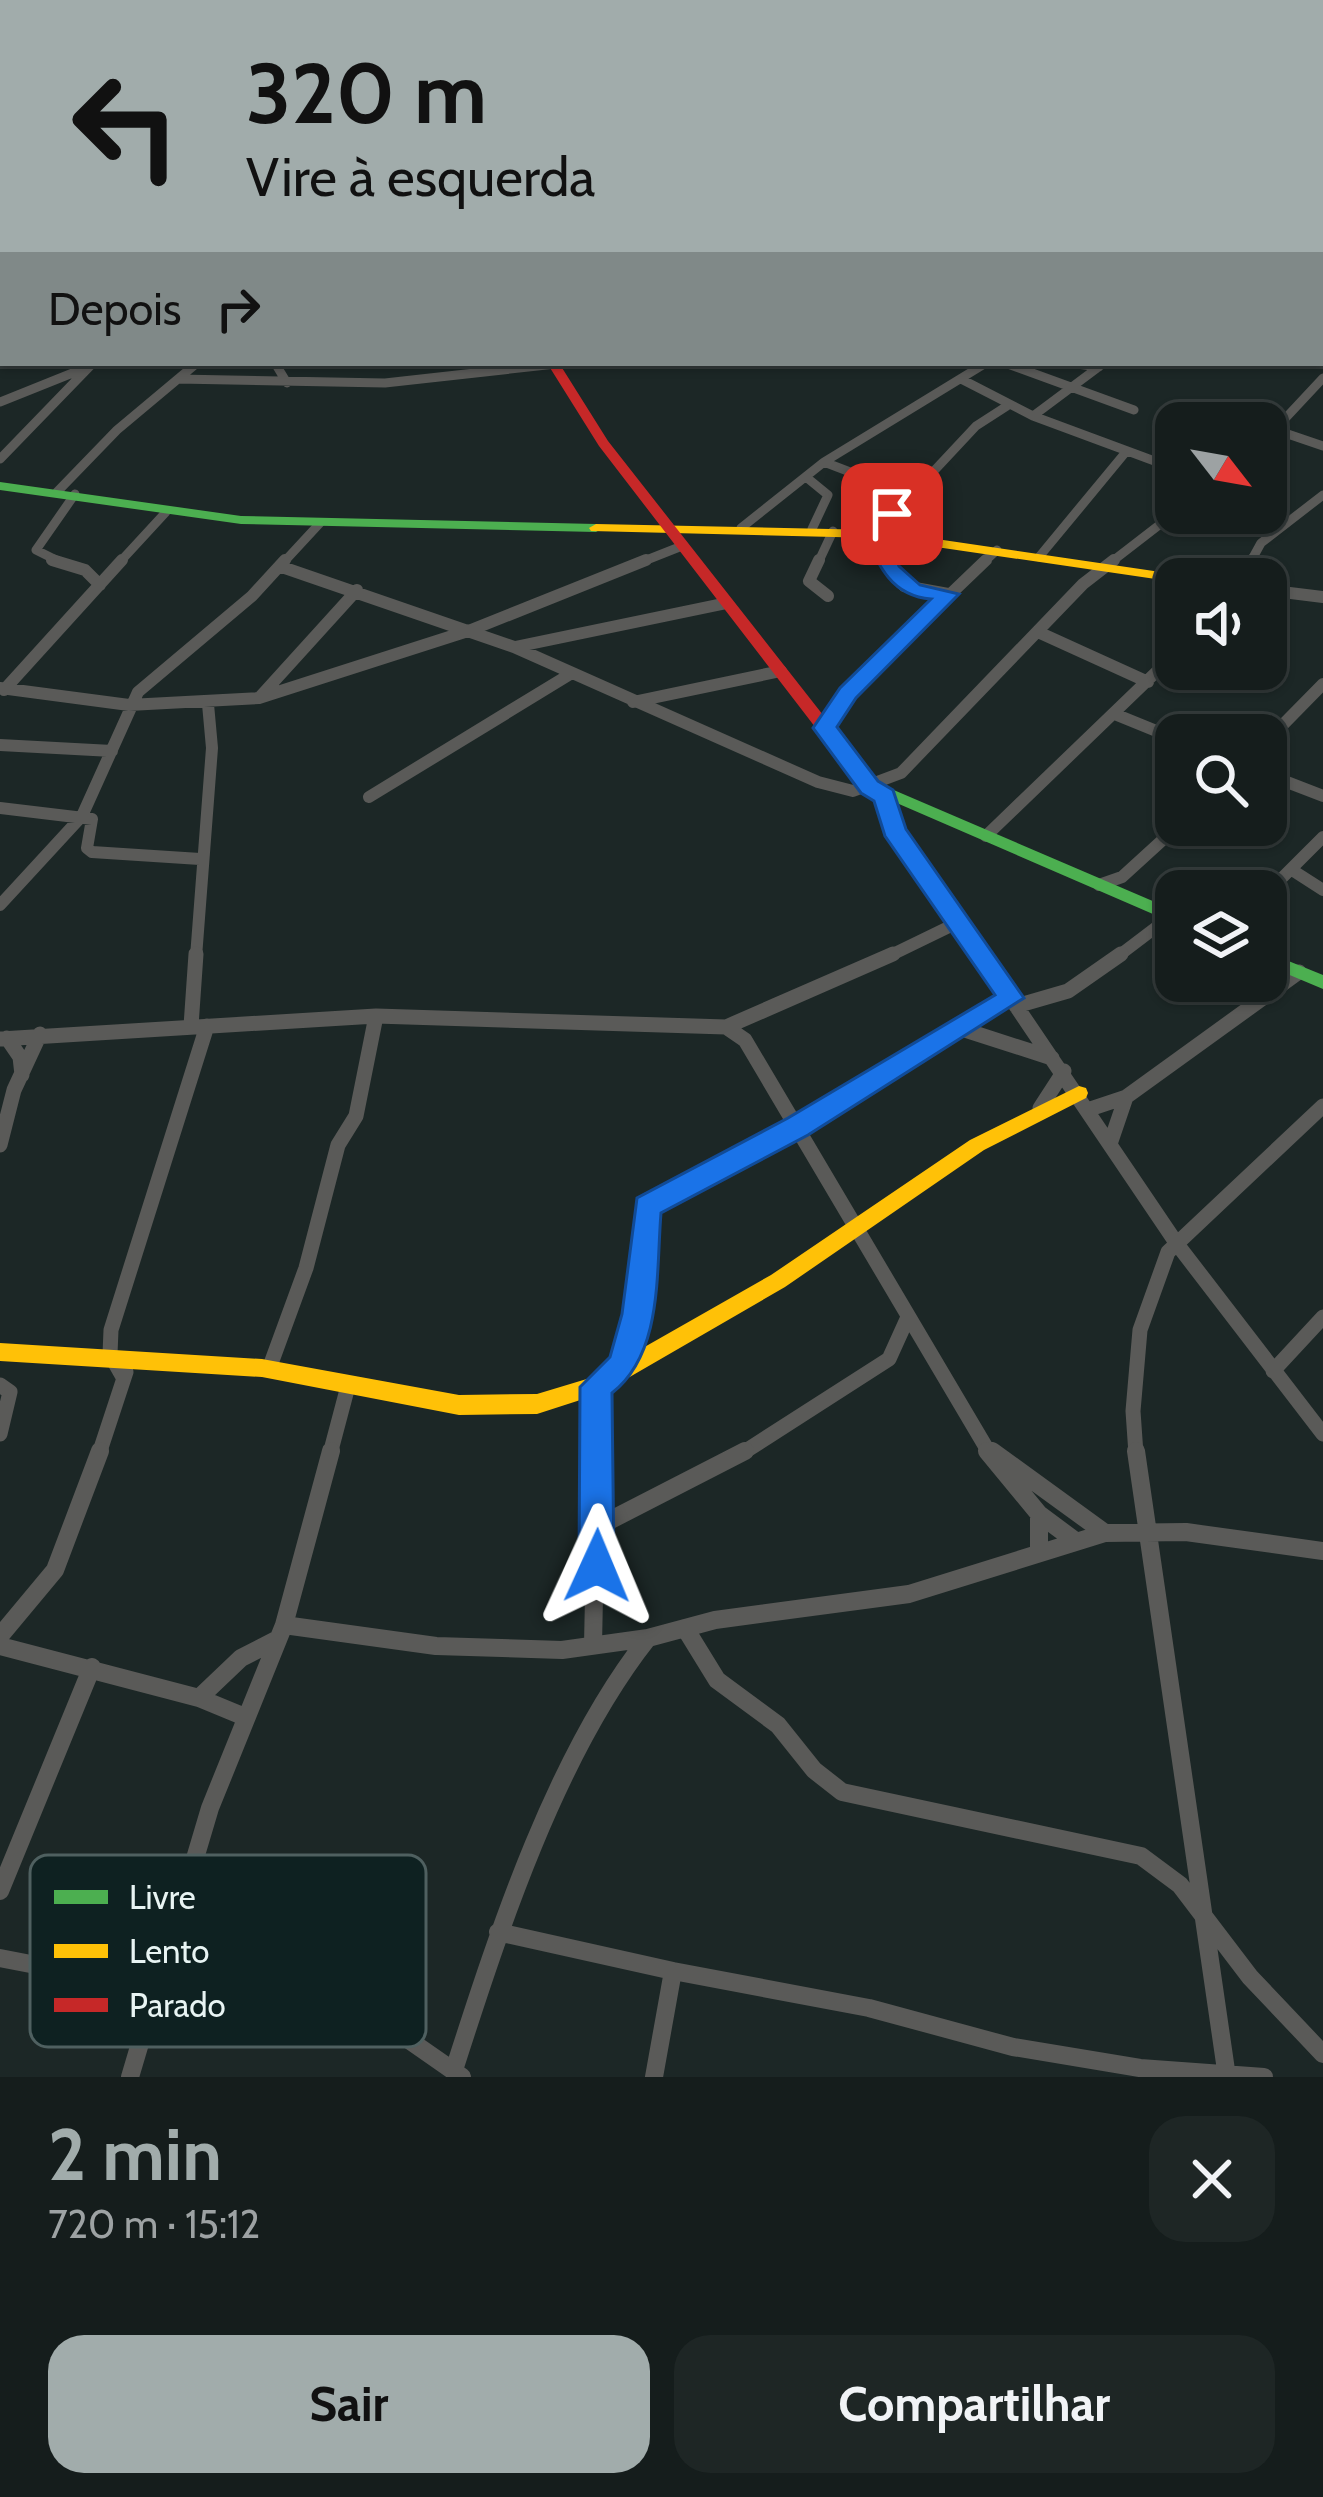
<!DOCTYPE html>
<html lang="pt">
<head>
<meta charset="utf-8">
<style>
  :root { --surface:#151d1c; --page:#1e2625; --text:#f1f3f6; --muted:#9da2a3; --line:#343b3b; --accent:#a1acab }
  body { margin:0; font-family:Cabin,sans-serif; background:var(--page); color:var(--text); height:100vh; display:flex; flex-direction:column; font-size:45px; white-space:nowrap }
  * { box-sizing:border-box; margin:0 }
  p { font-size:39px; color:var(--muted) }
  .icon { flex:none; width:66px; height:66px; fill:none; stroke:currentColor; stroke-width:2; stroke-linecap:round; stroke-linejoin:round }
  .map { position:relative; height:2077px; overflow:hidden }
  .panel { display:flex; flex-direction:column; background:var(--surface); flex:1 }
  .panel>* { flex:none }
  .top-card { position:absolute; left:0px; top:0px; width:1323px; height:366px; box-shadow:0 3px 9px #0004,0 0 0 3px var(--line); background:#a1acab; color:#111; overflow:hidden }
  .needle { width:78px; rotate:121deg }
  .tools { position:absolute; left:1155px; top:402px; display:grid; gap:24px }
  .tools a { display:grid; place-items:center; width:132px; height:132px; border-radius:24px; background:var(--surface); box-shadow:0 3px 9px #0004,0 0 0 3px var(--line); font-size:60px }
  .pin { position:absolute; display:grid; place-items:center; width:102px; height:102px; color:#fff; margin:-51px; border-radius:24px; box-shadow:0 6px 18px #0006 }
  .me { position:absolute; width:132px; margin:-66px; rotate:1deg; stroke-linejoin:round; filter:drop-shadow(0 0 9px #0008) }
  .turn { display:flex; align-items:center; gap:42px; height:252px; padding:0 48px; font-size:54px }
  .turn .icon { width:156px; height:156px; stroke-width:2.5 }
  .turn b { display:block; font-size:84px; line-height:102px }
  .then { display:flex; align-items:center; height:114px; padding:0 48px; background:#0003; gap:24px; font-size:45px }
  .round { display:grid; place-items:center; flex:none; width:126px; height:126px; border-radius:36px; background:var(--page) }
  .summary { display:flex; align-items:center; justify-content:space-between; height:204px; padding:0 48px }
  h1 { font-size:72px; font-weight:700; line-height:90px; color:var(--accent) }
  .action { display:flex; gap:24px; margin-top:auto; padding:24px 48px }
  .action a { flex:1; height:138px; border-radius:36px; background:var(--accent); color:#111; font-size:48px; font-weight:700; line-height:138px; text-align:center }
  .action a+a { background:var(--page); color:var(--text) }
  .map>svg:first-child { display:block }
</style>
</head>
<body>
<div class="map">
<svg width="1323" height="2077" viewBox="0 0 1323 2077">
  <rect width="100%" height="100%" fill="#1c2726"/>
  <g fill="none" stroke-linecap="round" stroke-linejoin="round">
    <path stroke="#5a5a58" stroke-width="8" d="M447 0 458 3
      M554 0 568 3
      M1255 0 1265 3
      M38 3 86 0
      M257 3 261 0
      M326 3 330 0
      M379 3 387 0
      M488 3 545 0
      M742 3 749 0
      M1002 3 1008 0"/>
    <path stroke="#5a5a58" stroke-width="9" d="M275 363 287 383
      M1005 363 1134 410
      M1070 363 1099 367
      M178 379 385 383 565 363
      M963 380 1033 416 1176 469
      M0 402 85 368
      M1033 416 1104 363
      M1276 430 1323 446
      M1266 439 1323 378
      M0 459 93 363
      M824 462 910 495
      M806 477 828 495 812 529
      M57 492 117 430 197 363
      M741 528 824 462 986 363
      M1039 557 1125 453
      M62 563 36 550 75 494
      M119 563 166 512
      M283 563 320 523
      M639 563 682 546
      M818 563 833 531
      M887 563 875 534 976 426 1007 406
      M983 563 997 550
      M1110 563 1176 512
      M1250 563 1261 543 1323 495"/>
    <path stroke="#5a5a58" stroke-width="12" d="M52 560 85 570 100 585
      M819 560 809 581 828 596
      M885 560 904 586 948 594
      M282 567 514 647 818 782 853 791 901 773 1083 584 1114 560
      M1242 579 1252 560
      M1266 590 1323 597
      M1038 632 1148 682
      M515 647 727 603
      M0 688 129 705 259 698 471 630 646 560
      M4 690 122 560
      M259 698 357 590
      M633 702 781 671
      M1117 715 1176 739
      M825 728 864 677 986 560
      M1266 742 1323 684
      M0 745 112 751
      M1266 774 1323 796
      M885 796 894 830 984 957
      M369 797 572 673
      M0 808 92 819 87 848 92 852 200 859
      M986 836 1176 653
      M1292 870 1323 890
      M1099 885 1122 877 1179 825
      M1266 894 1323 837
      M0 905 82 816 138 692 252 596 285 560
      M196 957 212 748 208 704
      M887 957 957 923
      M1117 957 1171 916"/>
    <path stroke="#5a5a58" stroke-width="15" d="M981 954 1177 1244 1323 1434
      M1016 1006 1068 991 1121 954
      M191 1026 196 954
      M726 1027 745 1040 990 1454
      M965 1030 1052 1058
      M7 1038 20 1057 22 1075
      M0 1039 376 1016 726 1027 893 954
      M1040 1108 1064 1071
      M1090 1109 1126 1097 1299 972
      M1111 1141 1126 1097
      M0 1145 14 1090 40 1034
      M623 1365 637 1314 647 1207 798 1127 1011 998
      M269 1369 306 1268 338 1145 356 1116 376 1016
      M1273 1371 1323 1317
      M123 1377 110 1354 111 1330 207 1026
      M0 1385 10 1392 0 1434
      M596 1386 597 1454
      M990 1449 996 1454
      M99 1454 126 1372
      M330 1454 348 1386
      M741 1454 889 1359 908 1317
      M1136 1454 1133 1411 1140 1330 1168 1252 1323 1106"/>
    <path stroke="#5a5a58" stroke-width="18" d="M987 1451 1039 1514 1074 1540
      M992 1451 1105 1533
      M1136 1451 1227 2077
      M1039 1514V1551
      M599 1526 745 1451
      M284 1625 436 1646 562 1650 648 1638 715 1620 909 1594 1105 1533 1186 1532 1323 1551
      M685 1628 717 1680 778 1725 814 1770 842 1792 1141 1856 1180 1885 1250 1977 1323 2054
      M0 1636 55 1570 100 1451
      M593 1645 597 1451
      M0 1646 199 1698 245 1717
      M199 1698 241 1658 278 1639
      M0 1891 92 1667
      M498 1932 673 1971
      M0 1958 155 1988
      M161 1971 376 2017 462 2077
      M454 2070C499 1930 556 1754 648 1638
      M130 2077 210 1808 284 1625 331 1451
      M654 2077 673 1971 869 2008 1013 2047 1140 2068 1264 2077"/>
    <path fill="#4caf50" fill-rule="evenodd" d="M1320 140 1323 141V147L1320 146Z
      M0 482 241 516 596 524 603 528 596 532 241 524 0 490Z
      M868 779 1176 911V924L862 788 860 784 862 780Z
      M1266 952 1323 975V989L1266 965Z"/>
    <path fill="#ffc107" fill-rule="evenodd" d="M297 0H305L307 3H299Z
      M596 524 875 530 1181 575 1188 579H1176V582L875 538 591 531 589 528Z
      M1079 1086 1086 1088 1088 1093 1086 1098 984 1150 785 1287 602 1393 537 1414 459 1415 262 1377 0 1361V1343L262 1359 459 1395 537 1394 590 1378 771 1275 970 1140Z"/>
    <path fill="#c62828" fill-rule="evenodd" d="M547 363H559L608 441 874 780 876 784 874 788H862L599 446Z"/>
  </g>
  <path fill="#1a73e8" stroke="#114b97" stroke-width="3" d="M885 510 903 514 886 534 899 566 920 585 959 594 856 698 837 727 878 781 893 790 906 829 1024 998 808 1135 661 1213C656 1273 663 1353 612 1393L614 1566 609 1578 597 1583 585 1578 579 1566 580 1387 610 1357 622 1314 637 1198 788 1118 995 995 885 836 874 801 861 793 813 728 840 688 931 599C892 596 879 567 865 534Z"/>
  <rect x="30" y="1855" width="396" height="192" rx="18" fill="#0e2121" stroke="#4f6060" stroke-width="3"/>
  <rect x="54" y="1890" width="54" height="14" fill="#4caf50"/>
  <rect x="54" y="1944" width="54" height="14" fill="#ffc107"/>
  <rect x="54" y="1998" width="54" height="14" fill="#c62828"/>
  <g font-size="33" fill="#e8f4f3">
    <text x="129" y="1909">Livre</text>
    <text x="129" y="1963">Lento</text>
    <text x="129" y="2017">Parado</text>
  </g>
</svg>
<div class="tools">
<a><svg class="needle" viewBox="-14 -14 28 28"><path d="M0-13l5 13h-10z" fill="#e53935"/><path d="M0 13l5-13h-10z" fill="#9da2a3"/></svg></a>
<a><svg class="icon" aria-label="sound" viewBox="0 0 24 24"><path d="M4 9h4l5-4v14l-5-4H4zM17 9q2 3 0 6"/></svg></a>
<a><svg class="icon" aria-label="search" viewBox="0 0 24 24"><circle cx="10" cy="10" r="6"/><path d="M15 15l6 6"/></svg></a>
<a><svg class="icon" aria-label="layers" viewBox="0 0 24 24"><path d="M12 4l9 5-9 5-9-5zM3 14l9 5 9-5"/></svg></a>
</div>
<div class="pin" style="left:892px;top:514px;background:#d93025"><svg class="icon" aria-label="arrive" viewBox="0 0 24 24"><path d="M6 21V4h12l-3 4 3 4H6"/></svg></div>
<svg class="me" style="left:597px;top:1566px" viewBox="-20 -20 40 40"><path d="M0-17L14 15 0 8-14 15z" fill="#1a73e8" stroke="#fff" stroke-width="4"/></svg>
<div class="top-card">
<div class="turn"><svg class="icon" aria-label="left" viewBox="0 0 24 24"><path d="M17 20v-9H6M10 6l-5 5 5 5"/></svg><div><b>320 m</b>Vire à esquerda</div></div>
<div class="then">Depois<svg class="icon" aria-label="right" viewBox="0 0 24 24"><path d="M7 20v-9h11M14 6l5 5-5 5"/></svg></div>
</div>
</div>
<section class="panel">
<div class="summary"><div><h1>2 min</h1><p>720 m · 15:12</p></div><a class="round"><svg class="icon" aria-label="close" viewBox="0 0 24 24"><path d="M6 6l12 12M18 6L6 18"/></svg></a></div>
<div class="action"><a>Sair</a><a>Compartilhar</a></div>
</section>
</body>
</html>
